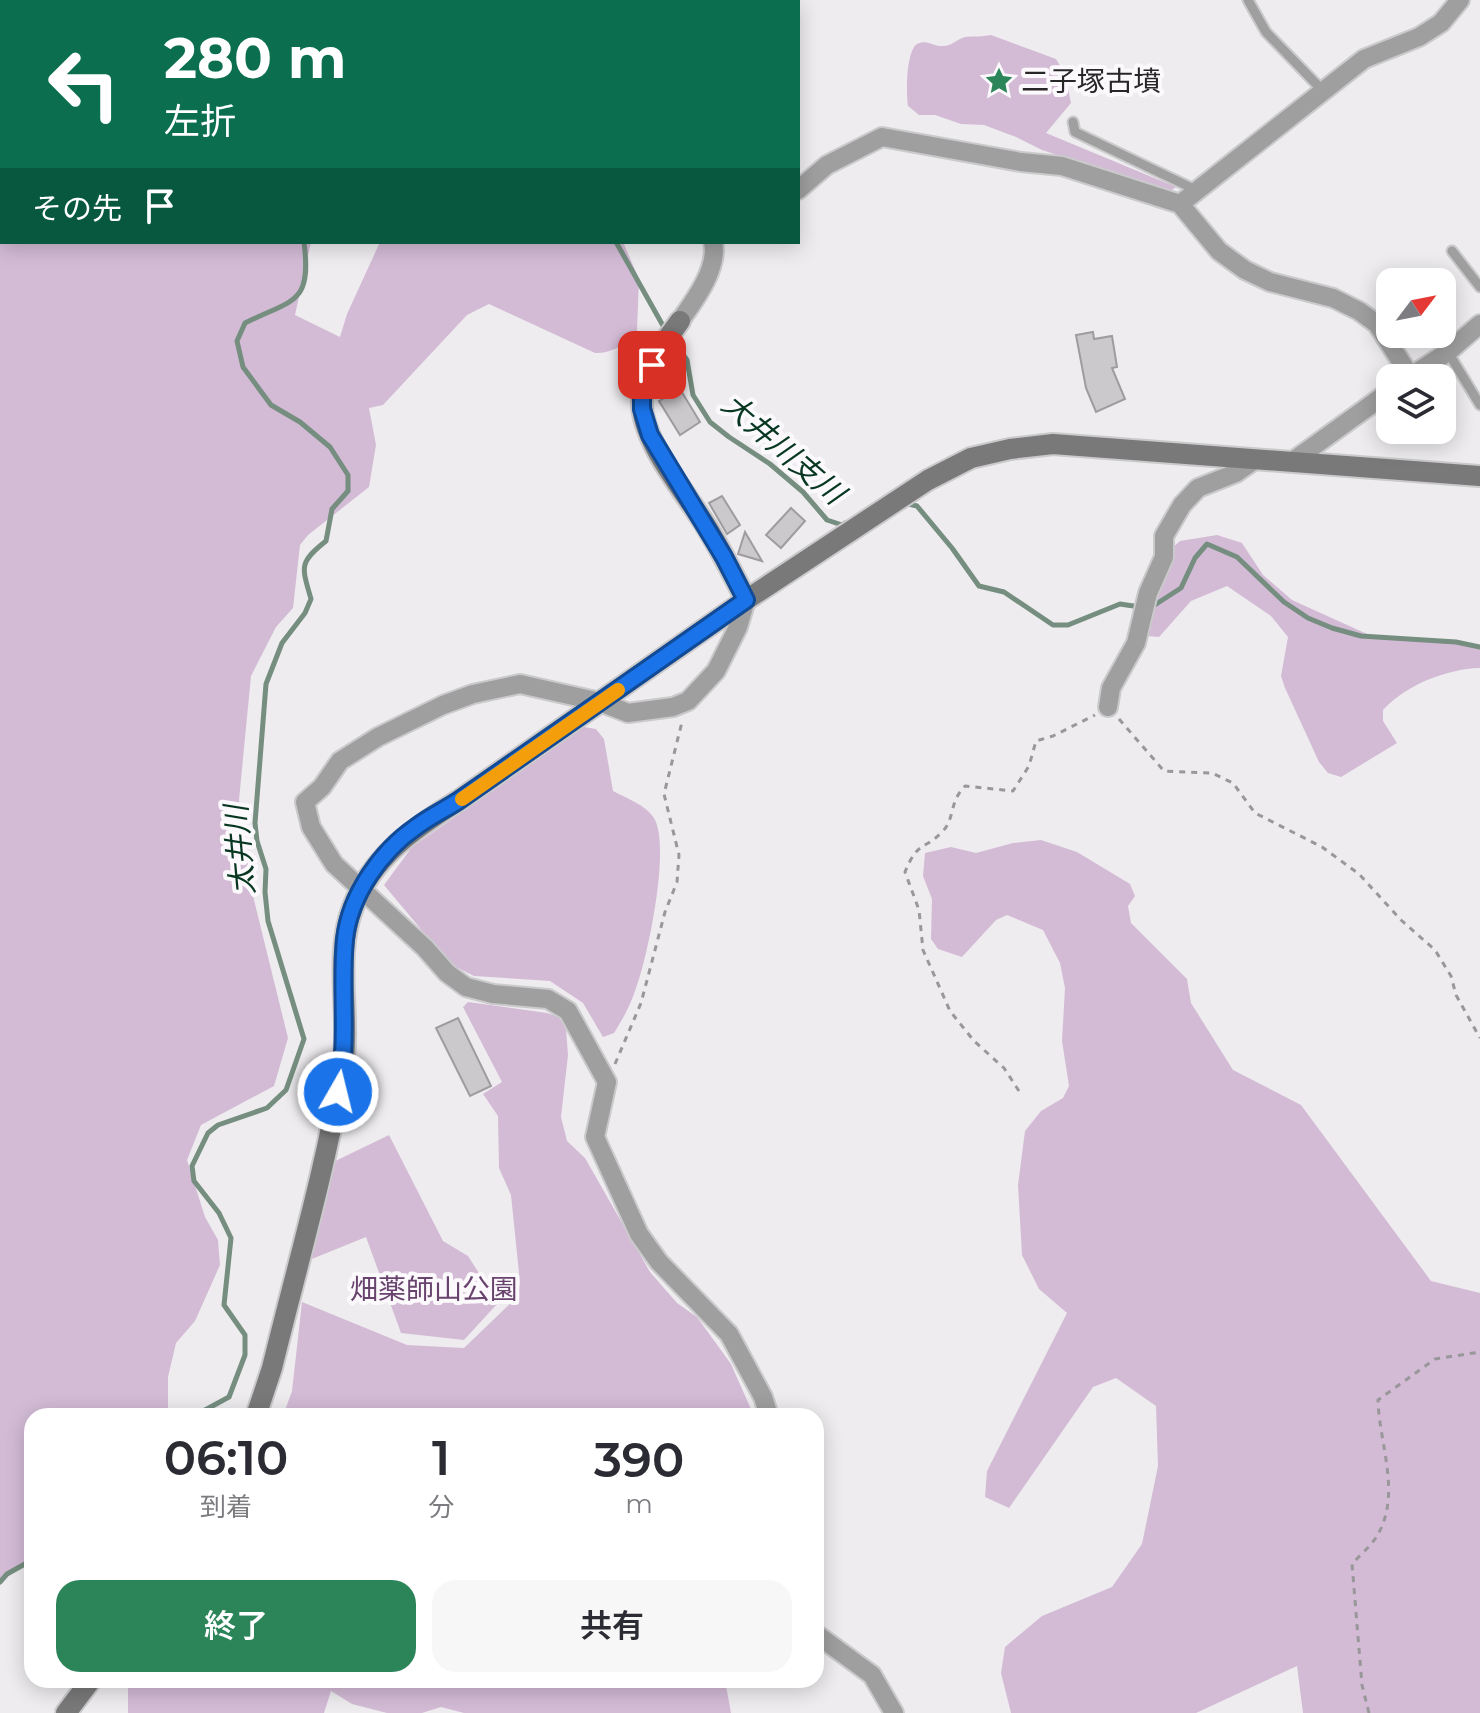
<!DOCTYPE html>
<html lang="ja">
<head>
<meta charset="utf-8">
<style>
  :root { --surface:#fff; --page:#f7f7f7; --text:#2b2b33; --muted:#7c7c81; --accent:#2c8459 }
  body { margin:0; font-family:Montserrat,"Noto Sans JP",sans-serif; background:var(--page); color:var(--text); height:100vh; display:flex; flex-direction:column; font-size:30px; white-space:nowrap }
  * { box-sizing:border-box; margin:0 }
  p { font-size:26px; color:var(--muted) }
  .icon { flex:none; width:44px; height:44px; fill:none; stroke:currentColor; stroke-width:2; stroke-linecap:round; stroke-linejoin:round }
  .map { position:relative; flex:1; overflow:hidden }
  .sheet { position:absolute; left:24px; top:1408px; width:800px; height:280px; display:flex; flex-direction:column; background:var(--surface); border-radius:24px; box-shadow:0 4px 20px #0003 }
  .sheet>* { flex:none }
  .banner { position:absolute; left:0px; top:0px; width:800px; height:244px; box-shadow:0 4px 20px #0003; background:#0b6e4f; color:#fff; overflow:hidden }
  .needle { width:52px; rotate:58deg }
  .tools { position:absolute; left:1376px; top:268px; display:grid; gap:16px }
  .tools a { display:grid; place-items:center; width:80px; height:80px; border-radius:16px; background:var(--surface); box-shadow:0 4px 20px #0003; font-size:40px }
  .pin { position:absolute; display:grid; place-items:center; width:68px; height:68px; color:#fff; margin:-34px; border-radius:16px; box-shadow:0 4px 12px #0006 }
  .me { position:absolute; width:88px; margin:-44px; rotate:8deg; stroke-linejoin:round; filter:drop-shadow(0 0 6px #0008) }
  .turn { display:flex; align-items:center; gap:28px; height:168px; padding:0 32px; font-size:36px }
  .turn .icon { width:104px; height:104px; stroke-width:2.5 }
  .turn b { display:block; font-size:56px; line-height:68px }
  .then { display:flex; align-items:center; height:76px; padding:0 32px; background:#0003; gap:16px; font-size:30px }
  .eta { display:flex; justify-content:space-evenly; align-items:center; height:136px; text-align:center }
  .eta b { font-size:48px; font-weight:600; line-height:56px }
  .cta { display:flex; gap:16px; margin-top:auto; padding:16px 32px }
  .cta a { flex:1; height:92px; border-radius:24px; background:var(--accent); color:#fff; font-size:32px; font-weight:600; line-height:92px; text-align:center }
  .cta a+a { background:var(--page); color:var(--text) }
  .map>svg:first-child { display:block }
</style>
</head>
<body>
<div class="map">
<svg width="1480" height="1713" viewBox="0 0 1480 1713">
  <rect width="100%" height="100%" fill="#eeecef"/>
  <path fill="#d3bbd6" d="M0 0H341L2 2V242H311L295 315 340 337 347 314 380 242H623L639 279 637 331C624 345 614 353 595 353L489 304 467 315 383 405 369 408 376 445 369 487 308 535 300 545 293 608 276 627 251 676 239 800 254 900 288 1038 274 1086 201 1125 187 1160 205 1217 218 1240 220 1265 195 1321 176 1343 168 1377V1416H32V1556L0 1579Z
    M991 35 1056 59 1065 74 1071 103 1046 133 1176 187 1169 192 1042 150 1016 137 984 125 961 124 935 115H919L908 106C906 94 906 51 917 44 926 39 933 46 941 46 951 47 957 39 965 37 974 36 982 37 991 35Z
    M1217 535 1242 543 1263 575 1292 600 1378 639 1456 640 1480 648V668C1446 669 1406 685 1383 710V721L1397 743 1341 777 1328 773 1319 762 1285 688 1281 676 1288 637 1271 616 1227 586 1191 601 1159 637 1147 636 1161 558 1180 541Z
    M584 727 596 729 604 739 613 791C626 798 646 805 654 818 671 846 648 956 636 988 631 1004 623 1019 614 1033L603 1037 583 1003 550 981 474 976 450 964 384 885 412 847Z
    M1041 840 1077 852 1130 884 1135 896 1128 906 1131 923 1187 979 1191 1003 1233 1070 1301 1105 1431 1281 1480 1293V1713H1303L1297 1666 1196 1713H1011L1001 1673 1005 1647 1042 1616 1112 1587 1142 1544 1158 1466 1156 1406 1116 1378 1093 1387 1009 1508 985 1497 987 1471 1067 1313 1039 1289 1022 1255 1018 1185 1025 1131 1041 1111 1063 1098 1069 1086 1062 1041 1065 988 1060 963 1043 930 1007 915 996 920 962 957 938 949 931 939 932 899 923 876 925 853 951 847 976 853 1013 843Z
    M468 1002 547 1013 559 1017 566 1029 568 1055 561 1117 567 1141 585 1158 650 1272 677 1303 697 1317 731 1364 754 1416H283L292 1391 302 1302 407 1345 464 1348 517 1297 520 1283 511 1195 499 1168 498 1116 483 1094 502 1082 463 1007Z
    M389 1135 443 1241 468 1256 498 1303 464 1340 401 1333 366 1237 302 1263 325 1166Z
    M128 1680H725L731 1713H464L441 1707 422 1713H387L352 1704 331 1691 324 1713H128Z"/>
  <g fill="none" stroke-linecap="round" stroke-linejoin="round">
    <path stroke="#758e7f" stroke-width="5" d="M379 0 383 2
      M327 2V0
      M616 242 666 331
      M672 339 687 360 693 395 710 422 729 437 770 464 803 492 827 520 842 525 845 523
      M904 503 917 506 952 548 979 586 1004 592 1053 625H1068L1120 604 1140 607
      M1150 608 1181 588 1195 558 1207 544 1237 557 1284 602 1308 618 1332 628 1361 636 1456 642 1480 647
      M194 1416 229 1397 245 1355V1335L224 1305 231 1238 219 1213 194 1181 192 1166 208 1133 218 1125 267 1108 286 1090 304 1039 268 921 265 892 266 869 257 841 255 823 266 684 282 643 305 613 311 599C302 567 298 563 326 541L332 509 348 491V475L330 447 300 422 271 405 243 367 237 341 245 323C293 299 312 305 304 242
      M0 1582 7 1574 32 1560"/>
  </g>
  <path fill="#ccc9cc" stroke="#9e9c9e" stroke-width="2" d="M1093 332 1094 339 1112 336 1117 367 1112 368 1125 399 1096 412 1086 388 1076 335Z
    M680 389 700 422 680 435 659 401Z
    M722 496 740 525 727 534 709 503Z
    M791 508 805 521 781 548 766 535Z
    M745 532 762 561 738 554Z
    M458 1018 491 1086 470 1096 436 1028Z"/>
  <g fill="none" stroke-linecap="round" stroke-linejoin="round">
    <defs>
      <path id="lane" d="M1248 0 1266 32 1324 92
        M1073 122 1075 132 1196 190
        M1452 251 1480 287
        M1448 352 1480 405"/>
      <path id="street" d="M675 0V2
        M798 190 827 165 882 137 1021 162 1062 166 1180 204 1219 251 1245 270 1270 282 1333 298 1359 311 1377 324 1410 376
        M1180 204 1364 59 1419 37 1441 23 1460 0
        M680 321C694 301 719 268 713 242
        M1408 378 1448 352 1480 324
        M1293 461 1390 391
        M746 600 738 627 716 671 688 701 673 707 628 713 600 702 520 684 473 694 443 705 378 737 340 761 322 787 305 802 311 827 334 864 425 948 447 973 466 987 493 994 548 999 568 1011 607 1082 595 1137 639 1234 659 1262 729 1334 763 1397 769 1416
        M1108 707 1111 688 1136 643 1148 593 1164 557V536L1182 505 1198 488 1236 473 1256 459
        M816 1634 872 1675 894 1713"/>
      <path id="secondary" d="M680 321C663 344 644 369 642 398 639 440 687 494 708 529 722 552 734 576 746 600
        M256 1416 272 1368C296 1270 325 1171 342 1071 352 1018 333 958 353 907 372 857 415 828 458 801L746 600 928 480 971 458 1010 449 1053 444 1480 476
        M66 1713 91 1680"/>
    </defs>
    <use href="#lane" stroke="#cac9cb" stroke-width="13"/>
    <use href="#street" stroke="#cac9cb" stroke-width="22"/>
    <use href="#secondary" stroke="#cac9cb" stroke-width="24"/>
    <path stroke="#999799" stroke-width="3" stroke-dasharray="6 6" stroke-linecap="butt" d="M213 0 214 2
      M403 0 405 2
      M605 2 606 0
      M295 242H317
      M1119 719 1164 771 1212 773 1233 783 1255 813 1322 847 1359 874 1401 920 1435 950 1451 976 1456 995 1480 1038
      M615 1064 641 1003 665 912 677 882 679 855 664 794 682 722
      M1019 1091 1004 1068 974 1041 950 1011 923 950 919 910 905 872C918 840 924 851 943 831 955 818 949 802 965 786L1013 791 1029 766 1036 741 1053 736 1095 715
      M1369 1713 1362 1685 1352 1564C1360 1555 1371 1546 1377 1536 1402 1494 1379 1444 1378 1400L1435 1359 1480 1352"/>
    <use href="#lane" stroke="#9e9f9e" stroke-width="9"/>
    <use href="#street" stroke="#9e9f9e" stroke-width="18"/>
    <use href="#secondary" stroke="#787978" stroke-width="20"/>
  </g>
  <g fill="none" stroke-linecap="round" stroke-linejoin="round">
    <defs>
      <path id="route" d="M338 1092C349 1042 340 990 345 939 350 895 381 851 416 827 429 817 444 810 458 801L746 600 724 557 650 435 642 409V394L652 365"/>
    </defs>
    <use href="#route" stroke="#114b97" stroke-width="20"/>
    <use href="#route" stroke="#1a73e8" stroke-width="14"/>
    <path stroke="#f59e0b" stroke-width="14" d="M462 799 618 690"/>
  </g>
  <defs>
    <symbol id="sight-bare" viewBox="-9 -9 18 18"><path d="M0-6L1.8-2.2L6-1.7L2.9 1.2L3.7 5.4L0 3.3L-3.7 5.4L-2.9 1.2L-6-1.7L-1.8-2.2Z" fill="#2c8459" stroke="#fcf9fc" stroke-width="2.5" paint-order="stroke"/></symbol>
  </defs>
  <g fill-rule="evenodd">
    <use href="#sight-bare" x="979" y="61" width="40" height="40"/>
  </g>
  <g text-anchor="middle" stroke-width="8" stroke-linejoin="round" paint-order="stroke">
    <g font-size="28" fill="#282728" stroke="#fcf9fc" text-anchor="start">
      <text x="1021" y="91">二子塚古墳</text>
    </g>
    <g font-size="28" fill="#68436d" stroke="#fcf9fc">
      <text x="434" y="1299">畑薬師山公園</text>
    </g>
    <g font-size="30" font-style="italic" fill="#073721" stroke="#fcf9fc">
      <text transform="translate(783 449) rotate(41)" y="10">大井川支川</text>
      <text transform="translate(240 850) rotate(-95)" y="10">太井川</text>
    </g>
  </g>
</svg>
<div class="tools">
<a><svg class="needle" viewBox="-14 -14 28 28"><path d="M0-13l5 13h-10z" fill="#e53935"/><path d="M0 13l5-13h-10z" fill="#7c7c81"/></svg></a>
<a><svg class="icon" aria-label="layers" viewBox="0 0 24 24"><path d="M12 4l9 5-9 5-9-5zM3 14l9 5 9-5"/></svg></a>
</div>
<div class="pin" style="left:652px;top:365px;background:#d93025"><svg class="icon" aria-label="arrive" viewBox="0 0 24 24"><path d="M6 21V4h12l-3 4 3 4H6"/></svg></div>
<svg class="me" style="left:338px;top:1092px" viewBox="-20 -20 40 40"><circle r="17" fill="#1a73e8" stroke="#fff" stroke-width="3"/><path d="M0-11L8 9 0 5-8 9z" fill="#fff"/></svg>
<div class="banner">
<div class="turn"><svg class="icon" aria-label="left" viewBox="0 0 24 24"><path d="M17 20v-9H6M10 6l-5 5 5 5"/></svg><div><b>280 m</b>左折</div></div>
<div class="then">その先<svg class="icon" aria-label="arrive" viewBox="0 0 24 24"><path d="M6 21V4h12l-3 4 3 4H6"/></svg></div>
</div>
<section class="sheet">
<div class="eta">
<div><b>06:10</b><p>到着</p></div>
<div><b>1</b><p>分</p></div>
<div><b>390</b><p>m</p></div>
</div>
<div class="cta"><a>終了</a><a>共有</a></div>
</section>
</div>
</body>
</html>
